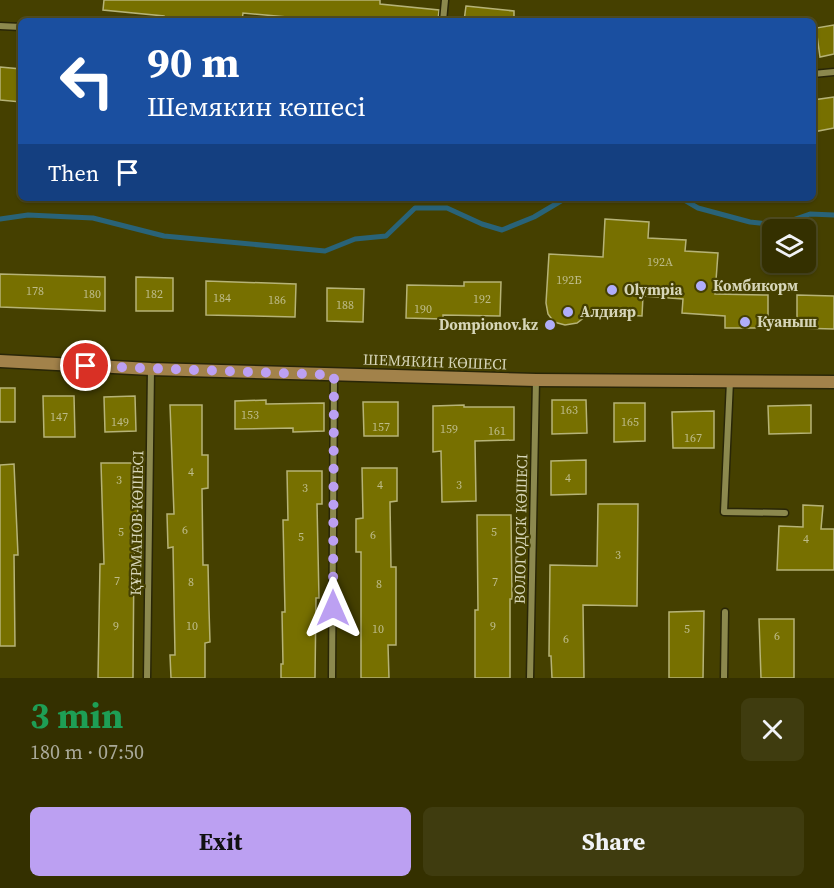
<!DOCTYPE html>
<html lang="en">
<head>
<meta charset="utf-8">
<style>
  :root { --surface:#343000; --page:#3f3c0f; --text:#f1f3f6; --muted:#a9a999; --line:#4e4b22; --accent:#bca0f2 }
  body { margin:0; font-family:"Source Serif 4",serif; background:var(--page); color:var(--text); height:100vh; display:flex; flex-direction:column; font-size:22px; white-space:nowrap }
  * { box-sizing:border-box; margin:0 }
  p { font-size:20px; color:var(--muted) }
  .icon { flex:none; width:33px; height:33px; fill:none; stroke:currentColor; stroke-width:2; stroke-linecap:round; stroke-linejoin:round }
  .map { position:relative; height:678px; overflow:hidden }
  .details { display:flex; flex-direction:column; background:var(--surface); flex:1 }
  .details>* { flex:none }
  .guide { position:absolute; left:18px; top:18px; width:798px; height:183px; border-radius:9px; box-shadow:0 2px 4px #0004,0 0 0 2px var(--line); background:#1a4fa0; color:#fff; overflow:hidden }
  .buttons { position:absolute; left:762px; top:219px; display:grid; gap:12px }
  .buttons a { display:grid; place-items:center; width:54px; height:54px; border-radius:9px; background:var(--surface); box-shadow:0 2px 4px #0004,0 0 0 2px var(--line); font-size:30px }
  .pin { position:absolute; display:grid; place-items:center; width:51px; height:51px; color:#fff; margin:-26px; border:3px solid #fff; border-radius:50%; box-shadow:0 2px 6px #0007 }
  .me { position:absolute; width:66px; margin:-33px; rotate:0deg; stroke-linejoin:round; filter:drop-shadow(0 0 4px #0008) }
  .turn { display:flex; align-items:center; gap:21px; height:126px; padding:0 30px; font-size:27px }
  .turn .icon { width:78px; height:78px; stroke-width:2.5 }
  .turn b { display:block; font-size:42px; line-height:51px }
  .then { display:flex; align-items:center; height:57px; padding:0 30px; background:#0003; gap:12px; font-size:22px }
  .round { display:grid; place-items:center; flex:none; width:63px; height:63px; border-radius:9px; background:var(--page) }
  .headline { display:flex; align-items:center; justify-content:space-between; height:102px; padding:0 30px }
  h1 { font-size:36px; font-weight:700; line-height:45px; color:#1e9e55 }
  .button { display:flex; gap:12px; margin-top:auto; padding:12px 30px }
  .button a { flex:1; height:69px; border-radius:9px; background:var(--accent); color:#111; font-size:24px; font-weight:700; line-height:69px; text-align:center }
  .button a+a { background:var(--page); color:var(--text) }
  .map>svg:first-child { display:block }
</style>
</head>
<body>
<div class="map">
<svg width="834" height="678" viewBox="0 0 834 678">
  <rect width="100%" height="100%" fill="#454000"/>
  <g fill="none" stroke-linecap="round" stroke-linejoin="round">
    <path stroke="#296378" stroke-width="5" d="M681 198 698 208 750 222 778 225 810 214 834 215
      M0 219 28 215 93 218 164 236 325 251 355 239 386 236 415 208H447L482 224 502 230 534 217 566 198"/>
  </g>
  <path fill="#777000" stroke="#b6b377" stroke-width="1.5" d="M104 0H380V4L439 10 438 21H297L298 18 243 13 242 21H164V16L103 10Z
    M466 6 514 11V21H464Z
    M834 25V54L820 57 816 28Z
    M0 67 21 69V102L0 100Z
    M834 97V128L813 132V100Z
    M605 219 649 222 648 238 686 240 685 251 718 253 715 294 768 295V328H725V316L682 313 683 299 643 296 642 316 590 313 577 323 565 325 554 322 548 314 546 303 549 254 603 257Z
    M0 274 105 277V311L0 307Z
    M136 277 173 278V311H136Z
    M206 281 296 284 295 317 206 315Z
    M464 282H501L500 316 443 315V319L406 318 407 285 464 286Z
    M327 288 364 289 363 322 327 321Z
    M797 295 834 296V329L797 328Z
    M0 388H15V422H0Z
    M43 396H74L75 437H44Z
    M135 396 136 431 105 432 104 397Z
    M266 400V404L324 403V431L293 432V428L235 429V401Z
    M552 400H586L587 433 552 434Z
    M363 402H398V436H364Z
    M614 403H645V441L614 442Z
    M170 405H202V455H208V488L202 489 203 565H208L209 609 210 642 205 643V678H171L170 655H175L173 547 168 548 167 514H174Z
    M464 405V407H514V440L475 441 476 501 442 502 441 451 433 452V406Z
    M811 405V433L769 434 768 406Z
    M714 411V448H673L672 412Z
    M586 460V494L551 495V461Z
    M101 463H136L139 549H134L133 678H98L100 564H104Z
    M14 464 18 555H14L15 646H0V465Z
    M362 468H397V501L390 502 391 567H396V645H388L389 678H361V552H356V519L363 518Z
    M287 471H322V504H317L319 598H316L315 678H281V664H283L282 612H285L283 520H288Z
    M598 504H638L637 606 583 605 584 678H552L551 656H549L550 565 597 566Z
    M803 505 823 506 821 529H834V570H777L779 526 803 527Z
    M477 515H511L512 599H510V678H475V610H478Z
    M704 611 703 678H669V612Z
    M759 619H794V678H761Z"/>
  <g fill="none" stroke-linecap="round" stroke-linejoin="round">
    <defs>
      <path id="street" d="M443 21 445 0
        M0 26 21 27
        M813 74 834 72
        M730 381 724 512 785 513
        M147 678 151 369
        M332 678 334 375
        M530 678 536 380
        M724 678 725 612"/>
      <path id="secondary" d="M0 361 151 369 536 380 834 382"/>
    </defs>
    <use href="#street" stroke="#292607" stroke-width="9"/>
    <use href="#secondary" stroke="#292607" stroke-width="15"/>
    <use href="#street" stroke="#8c894e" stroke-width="6"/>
    <use href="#secondary" stroke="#a2824a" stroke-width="12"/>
  </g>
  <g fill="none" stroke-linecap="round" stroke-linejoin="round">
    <path stroke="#bca0f2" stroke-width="10" stroke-dasharray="0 18" d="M86 366 334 375 333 608"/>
  </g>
  <g fill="#b0adfa" stroke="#454000" stroke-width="2">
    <circle cx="701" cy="286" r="6"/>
    <circle cx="612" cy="290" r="6"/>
    <circle cx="568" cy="312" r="6"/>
    <circle cx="745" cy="322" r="6"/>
    <circle cx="550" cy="325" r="6"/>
  </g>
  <g text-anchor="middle" stroke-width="4.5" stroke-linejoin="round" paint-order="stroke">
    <g font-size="12" fill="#bebc8a">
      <text x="660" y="266">192А</text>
      <text x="569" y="284">192Б</text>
      <text x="35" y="295">178</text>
      <text x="92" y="298">180</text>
      <text x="154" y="298">182</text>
      <text x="222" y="302">184</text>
      <text x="482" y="303">192</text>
      <text x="277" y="304">186</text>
      <text x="345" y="309">188</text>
      <text x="423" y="313">190</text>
      <text x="569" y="414">163</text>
      <text x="250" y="419">153</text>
      <text x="59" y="421">147</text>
      <text x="120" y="426">149</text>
      <text x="630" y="426">165</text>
      <text x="381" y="431">157</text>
      <text x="449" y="433">159</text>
      <text x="497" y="435">161</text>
      <text x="693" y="442">167</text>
      <text x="191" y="476">4</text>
      <text x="568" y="482">4</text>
      <text x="119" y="484">3</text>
      <text x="380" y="489">4</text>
      <text x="459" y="489">3</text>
      <text x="305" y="492">3</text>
      <text x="185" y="534">6</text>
      <text x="121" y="536">5</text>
      <text x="494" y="536">5</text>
      <text x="373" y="539">6</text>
      <text x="301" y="541">5</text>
      <text x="806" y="543">4</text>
      <text x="618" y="559">3</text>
      <text x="117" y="585">7</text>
      <text x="191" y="586">8</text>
      <text x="495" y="586">7</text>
      <text x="379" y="588">8</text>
      <text x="116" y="630">9</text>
      <text x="192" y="630">10</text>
      <text x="493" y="630">9</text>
      <text x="378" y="633">10</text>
      <text x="687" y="633">5</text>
      <text x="777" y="640">6</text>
      <text x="566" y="643">6</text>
    </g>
    <g font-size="15" font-weight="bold" fill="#d6d5b8" stroke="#454000" text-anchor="start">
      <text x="713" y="291">Комбикорм</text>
      <text x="624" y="295">Olympia</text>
      <text x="580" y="317">Алдияр</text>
      <text x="757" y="327">Куаныш</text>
      <text x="538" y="330" text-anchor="end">Dompionov.kz</text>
    </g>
    <g font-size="15" fill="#d6d5b8" stroke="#454000">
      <text transform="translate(435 362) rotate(2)" y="5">ШЕМЯКИН КӨШЕСІ</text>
      <text transform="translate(137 523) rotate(-89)" y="5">ҚҰРМАНОВ КӨШЕСІ</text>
      <text transform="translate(521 529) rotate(-89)" y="5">ВОЛОГОДСК КӨШЕСІ</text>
    </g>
  </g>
</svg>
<div class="buttons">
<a><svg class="icon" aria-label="layers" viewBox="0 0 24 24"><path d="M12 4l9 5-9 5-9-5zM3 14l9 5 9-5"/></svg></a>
</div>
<div class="pin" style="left:86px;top:366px;background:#d93025"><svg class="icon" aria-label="arrive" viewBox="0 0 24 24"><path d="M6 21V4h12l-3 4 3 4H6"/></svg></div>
<svg class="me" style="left:333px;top:608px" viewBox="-20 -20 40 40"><path d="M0-17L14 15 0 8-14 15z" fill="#bca0f2" stroke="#fff" stroke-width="4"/></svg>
<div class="guide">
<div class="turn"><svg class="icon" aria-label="left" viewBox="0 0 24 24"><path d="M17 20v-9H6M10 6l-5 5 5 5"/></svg><div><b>90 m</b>Шемякин көшесі</div></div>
<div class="then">Then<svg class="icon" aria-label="arrive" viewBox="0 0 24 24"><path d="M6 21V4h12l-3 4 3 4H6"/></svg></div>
</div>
</div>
<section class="details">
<div class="headline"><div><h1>3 min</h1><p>180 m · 07:50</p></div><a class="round"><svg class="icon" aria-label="close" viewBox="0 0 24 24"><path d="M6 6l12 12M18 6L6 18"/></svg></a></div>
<div class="button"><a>Exit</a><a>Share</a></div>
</section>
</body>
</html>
